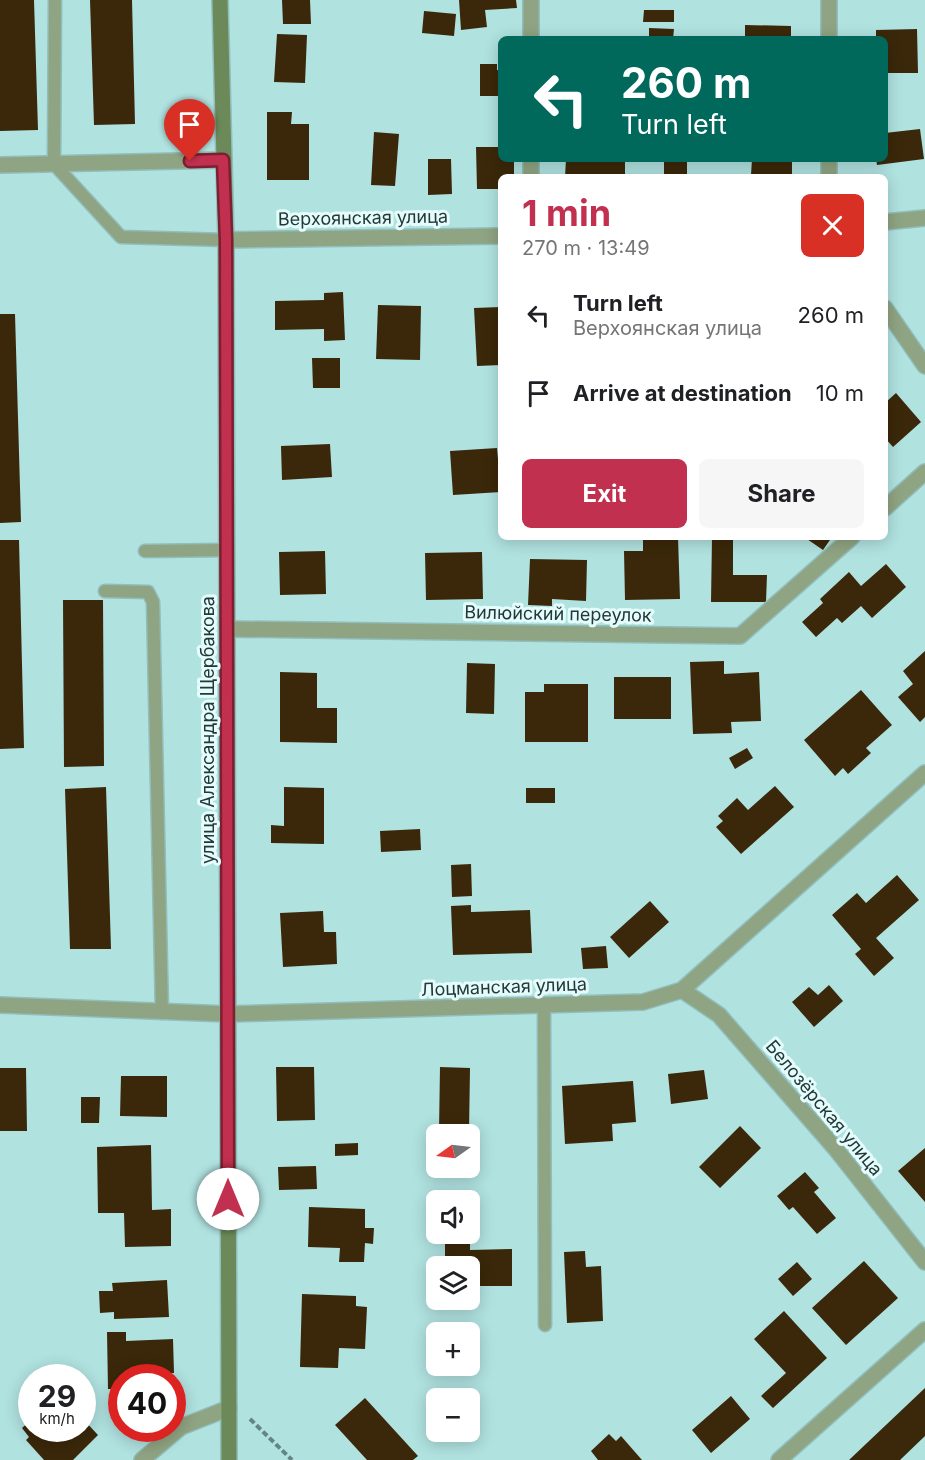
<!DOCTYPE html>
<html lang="en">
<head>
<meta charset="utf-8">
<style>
  :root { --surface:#fff; --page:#f6f6f6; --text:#202124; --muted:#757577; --accent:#c1304e }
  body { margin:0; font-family:Inter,sans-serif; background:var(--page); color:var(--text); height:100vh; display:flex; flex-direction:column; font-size:22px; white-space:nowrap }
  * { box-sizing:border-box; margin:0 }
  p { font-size:20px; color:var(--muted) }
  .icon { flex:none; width:33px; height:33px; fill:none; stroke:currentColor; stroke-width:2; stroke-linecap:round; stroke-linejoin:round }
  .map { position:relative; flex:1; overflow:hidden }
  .drawer { position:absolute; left:498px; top:174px; width:390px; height:366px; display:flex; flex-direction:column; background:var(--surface); border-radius:9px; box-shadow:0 3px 15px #0003 }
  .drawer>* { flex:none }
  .banner { position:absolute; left:498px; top:36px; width:390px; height:126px; border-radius:9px; box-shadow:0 3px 15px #0003; background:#00695c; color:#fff; overflow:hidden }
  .needle { width:39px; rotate:256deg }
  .buttons { position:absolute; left:426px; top:1124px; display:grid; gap:12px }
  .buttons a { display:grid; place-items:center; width:54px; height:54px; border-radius:9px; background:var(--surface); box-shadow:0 3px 15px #0003; font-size:30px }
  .speed { position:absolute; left:18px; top:1364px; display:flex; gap:12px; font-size:30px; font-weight:700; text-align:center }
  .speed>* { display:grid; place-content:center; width:78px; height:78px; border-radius:50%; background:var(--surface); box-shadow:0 3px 15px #0003; line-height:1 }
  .speed small { font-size:15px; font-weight:400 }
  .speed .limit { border:9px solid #d22; background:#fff; color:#111 }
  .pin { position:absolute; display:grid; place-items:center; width:51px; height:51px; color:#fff; margin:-62px -26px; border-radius:50% 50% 50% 0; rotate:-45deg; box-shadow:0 0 6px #0007 }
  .pin .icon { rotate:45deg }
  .me { position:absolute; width:66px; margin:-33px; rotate:0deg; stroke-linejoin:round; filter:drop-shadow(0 0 4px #0008) }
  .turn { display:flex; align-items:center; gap:21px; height:126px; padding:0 24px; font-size:27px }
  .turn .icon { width:78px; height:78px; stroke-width:2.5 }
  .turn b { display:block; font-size:42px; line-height:51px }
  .round { display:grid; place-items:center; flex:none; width:63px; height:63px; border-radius:9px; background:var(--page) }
  .headline { display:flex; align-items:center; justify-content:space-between; height:102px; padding:0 24px }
  h1 { font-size:36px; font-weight:700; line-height:45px; color:var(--accent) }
  .primary-button { display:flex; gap:12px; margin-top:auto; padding:12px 24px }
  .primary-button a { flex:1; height:69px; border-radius:9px; background:var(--accent); color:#fff; font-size:24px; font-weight:700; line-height:69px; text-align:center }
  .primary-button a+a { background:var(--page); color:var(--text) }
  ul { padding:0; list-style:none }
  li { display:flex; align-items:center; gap:18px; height:78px; padding:0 24px }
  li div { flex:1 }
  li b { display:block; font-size:22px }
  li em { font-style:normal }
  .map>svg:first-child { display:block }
</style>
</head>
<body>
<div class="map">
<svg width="925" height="1460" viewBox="0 0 925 1460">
  <rect width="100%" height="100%" fill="#b0e2e0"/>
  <path fill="#3b280a" d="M0 0H34L38 130 0 131Z
    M90 0H132L135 124 94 125Z
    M282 0H310L311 24H283Z
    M459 0H516L517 8 485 10 487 27 461 30Z
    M644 10H674V22H643Z
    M424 11 456 14 454 36 422 33Z
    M745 25 791 26V39H745Z
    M649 28 674 29 673 39H649Z
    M917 29 918 73H885V39H876V30Z
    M277 34 307 35 305 83 274 82Z
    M480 64H497V70L501 71V96H480Z
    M267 112H292L291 124H309V180H267Z
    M920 129 924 159 877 165 876 159H885V133Z
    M374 132 399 134 395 186 371 185Z
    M476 147H501V159H514V177H501V189H477Z
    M428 159H451L452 194 428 195Z
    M566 159H625V177H565Z
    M664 159H687V177H664Z
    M752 159H792V175H751Z
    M343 292 345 340 324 341V329L275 330V301L324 300V293Z
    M378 305 421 306 420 360 376 359Z
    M501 307V365L477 366 474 308Z
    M0 314H15L21 522 0 523Z
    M312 358H340V388H313Z
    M896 393 921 422 893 447 885 438V403Z
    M330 444 332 477 282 480 281 446Z
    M497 448 501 492 453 495 450 451Z
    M643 537H678L680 599 625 600 624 551H643Z
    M712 537H733V575H767L766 602H711Z
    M804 537H832L823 550Z
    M0 540H19L24 748 0 749Z
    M325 551 326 594 280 595 279 552Z
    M482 552 483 599 426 600 425 553Z
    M530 559 587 560 586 601 552 599V606L528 605Z
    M886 564 906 587 872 618 861 606 842 623 837 618 816 637 802 622 823 603 820 599 849 572 861 586Z
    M63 600H103L104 766 64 767Z
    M925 651V717L920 722 898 697 913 684 903 671Z
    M724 661V674L759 672 761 721 731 722 732 733 693 734 690 662Z
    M467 663 495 664 494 714 466 713Z
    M280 672 317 673V708H337V743L280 742Z
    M614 677H671V719H614Z
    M544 684H588V742H525V692H544Z
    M861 690 892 725 866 748 871 753 848 774 843 768 835 776 804 740Z
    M747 748 753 758 735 769 729 758Z
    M775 786 794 807 741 854 716 827 723 821 718 816 737 798 748 810Z
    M106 787 111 949H70L65 789Z
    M284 787 324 788V844L271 843V825L284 826Z
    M526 788H555V803H526Z
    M420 829 421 850 381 852 380 831Z
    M471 864 472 896 452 897 451 865Z
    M897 875 919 900 876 938 894 958 874 976 855 954 861 949 832 915 857 893 866 903Z
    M650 901 669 922 629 958 610 937Z
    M471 905V912L530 910 532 953 453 955 451 906Z
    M323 911 324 932H336L337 964 283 967 280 913Z
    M606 946 608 968 583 969 581 948Z
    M829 985 843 1001 814 1027 792 1002 809 987 818 995Z
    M276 1067H314L315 1120 277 1121Z
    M440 1067 470 1068 469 1132 439 1131Z
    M0 1068H26L27 1131H0Z
    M704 1070 708 1099 671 1104 668 1074Z
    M121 1076H167V1117L120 1116Z
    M633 1081 636 1122 612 1124 613 1141 565 1144 562 1086Z
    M81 1097H100L99 1123H81Z
    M740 1126 761 1148 720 1188 699 1167Z
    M358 1143V1155L335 1156V1144Z
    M151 1145 152 1210 171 1209V1246L125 1247 124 1213H98L97 1147Z
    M925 1148V1202L898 1171Z
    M316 1166 317 1189 279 1190 278 1167Z
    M805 1172 819 1188 814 1192 836 1218 817 1234 793 1207 789 1210 777 1196Z
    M309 1207 365 1209V1228H374L373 1244 365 1243 364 1262H339L340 1248 308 1247Z
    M445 1236H470V1250L512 1249V1286H470V1266H445Z
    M585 1251 586 1267 601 1266 603 1321 567 1323 564 1252Z
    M864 1261 898 1298 846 1345 812 1308Z
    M797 1262 812 1279 793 1296 778 1279Z
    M167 1280 169 1317 114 1319V1312L100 1313 99 1291H113L112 1283Z
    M302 1294 356 1296V1306L367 1307 365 1349 339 1348 338 1368 300 1367Z
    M784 1311 827 1358 773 1408 761 1396 786 1373 754 1339Z
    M107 1332H126V1341L173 1339 174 1373 131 1374V1377H122V1389H108Z
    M925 1388V1436L900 1460H849Z
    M731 1396 750 1419 711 1453 692 1430Z
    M365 1398 418 1456 413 1460H367L335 1425Z
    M82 1418 98 1435 73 1460H44L26 1440 29 1437 22 1428 32 1419V1428H82Z
    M609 1434 616 1441 621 1436 642 1460H598L591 1451Z"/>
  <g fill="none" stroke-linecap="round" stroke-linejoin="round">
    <defs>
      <path id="lane" d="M55 0 54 164 121 237 226 240
        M145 551 227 550
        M105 591 148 592 153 602 162 1013
        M544 1005 545 1325"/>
      <path id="street" d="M531 0V39
        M829 0V39
        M531 159V177
        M829 159V177
        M0 165 223 160
        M885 222 925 218
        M226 240 501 236
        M885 308 925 366
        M885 508 925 472
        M227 629 740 636 852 537
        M682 990 719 1015 835 1148 925 1262
        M0 1005 228 1014 643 1002 682 990 925 773
        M142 1460 181 1427 229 1408
        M779 1460 925 1330"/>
      <path id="secondary" d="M220 0 226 240 229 1460"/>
    </defs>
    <use href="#lane" stroke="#91bdbb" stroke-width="15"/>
    <use href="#street" stroke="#91bdbb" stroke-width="18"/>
    <use href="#secondary" stroke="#91bdbb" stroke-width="18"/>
    <path stroke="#638584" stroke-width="4" stroke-dasharray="6 3" stroke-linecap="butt" d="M250 1419 292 1460"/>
    <use href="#lane" stroke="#8fa482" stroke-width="12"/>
    <use href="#street" stroke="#8fa482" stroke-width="15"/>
    <use href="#secondary" stroke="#6c8a59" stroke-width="15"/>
  </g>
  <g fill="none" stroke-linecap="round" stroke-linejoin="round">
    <defs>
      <path id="route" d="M190 161 223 160 226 240 228 1199"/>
    </defs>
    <use href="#route" stroke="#7d1f33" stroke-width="15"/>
    <use href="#route" stroke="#c1304e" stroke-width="10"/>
  </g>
  <g text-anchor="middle" stroke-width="6" stroke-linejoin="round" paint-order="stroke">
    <g font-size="18" fill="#243838" stroke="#e4fdfc">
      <text transform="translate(363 218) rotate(-1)" y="6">Верхоянская улица</text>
      <text transform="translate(558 614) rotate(1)" y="6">Вилюйский переулок</text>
      <text transform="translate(208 730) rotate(-90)" y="6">улица Александра Щербакова</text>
      <text transform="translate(504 987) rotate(-2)" y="6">Лоцманская улица</text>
      <text transform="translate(824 1108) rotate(50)" y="6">Белозёрская улица</text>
    </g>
  </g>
</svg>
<div class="buttons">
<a><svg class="needle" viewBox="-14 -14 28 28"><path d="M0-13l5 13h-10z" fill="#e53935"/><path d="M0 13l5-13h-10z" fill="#757577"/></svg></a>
<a><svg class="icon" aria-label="sound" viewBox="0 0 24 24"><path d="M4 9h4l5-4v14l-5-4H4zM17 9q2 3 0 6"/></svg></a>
<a><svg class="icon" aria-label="layers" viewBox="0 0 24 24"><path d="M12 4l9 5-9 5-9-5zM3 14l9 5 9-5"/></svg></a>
<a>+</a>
<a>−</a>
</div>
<div class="speed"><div>29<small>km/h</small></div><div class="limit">40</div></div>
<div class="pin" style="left:190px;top:161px;background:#d93025"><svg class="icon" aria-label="arrive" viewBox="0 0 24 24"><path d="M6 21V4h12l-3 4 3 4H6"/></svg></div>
<svg class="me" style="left:228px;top:1199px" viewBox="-20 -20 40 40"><circle r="19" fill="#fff"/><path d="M0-13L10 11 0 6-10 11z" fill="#c1304e"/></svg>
<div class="banner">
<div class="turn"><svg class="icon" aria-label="left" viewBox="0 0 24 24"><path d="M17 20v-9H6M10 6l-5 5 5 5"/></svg><div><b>260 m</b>Turn left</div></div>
</div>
<section class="drawer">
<div class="headline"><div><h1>1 min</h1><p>270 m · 13:49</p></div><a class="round" style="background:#d93025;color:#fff"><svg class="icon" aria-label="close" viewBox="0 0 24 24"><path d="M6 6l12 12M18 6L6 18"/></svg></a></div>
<ul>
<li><svg class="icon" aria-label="left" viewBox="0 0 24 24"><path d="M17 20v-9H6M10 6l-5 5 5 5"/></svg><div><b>Turn left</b><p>Верхоянская улица</p></div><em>260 m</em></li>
<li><svg class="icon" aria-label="arrive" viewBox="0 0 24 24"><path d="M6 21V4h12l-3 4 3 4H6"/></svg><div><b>Arrive at destination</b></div><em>10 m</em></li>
</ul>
<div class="primary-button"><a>Exit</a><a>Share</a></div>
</section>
</div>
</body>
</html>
